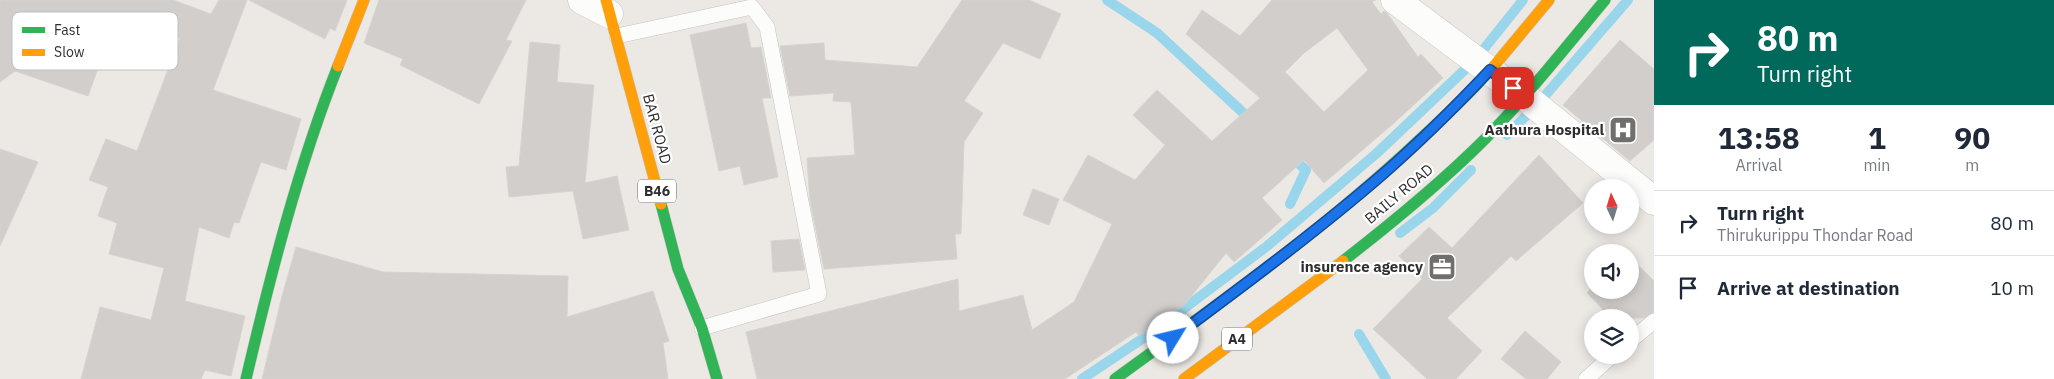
<!DOCTYPE html>
<html lang="en">
<head>
<meta charset="utf-8">
<style>
  :root { --surface:#fff; --page:#f2f2f3; --text:#1f2937; --muted:#747a83; --line:#e0e1e3 }
  body { margin:0; font-family:"IBM Plex Sans",sans-serif; background:var(--page); color:var(--text); height:100vh; display:flex; flex-direction:column; font-size:19px; white-space:nowrap }
  * { box-sizing:border-box; margin:0 }
  p { font-size:16px; color:var(--muted) }
  .icon { flex:none; width:28px; height:28px; fill:none; stroke:currentColor; stroke-width:2; stroke-linecap:round; stroke-linejoin:round }
  .map { position:relative; flex:1; overflow:hidden }
  .sheet { display:flex; flex-direction:column; background:var(--surface); width:400px }
  .sheet>* { flex:none }
  .banner { background:#00695c; color:#fff; overflow:hidden }
  .needle { width:32px; rotate:356deg }
  .tools { position:absolute; left:1584px; top:179px; display:grid; gap:10px }
  .tools a { display:grid; place-items:center; width:55px; height:55px; border-radius:50%; background:var(--surface); box-shadow:0 2px 12px #0003; font-size:25px }
  .pin { position:absolute; display:grid; place-items:center; width:42px; height:42px; color:#fff; margin:-21px; border-radius:10px; box-shadow:0 2px 8px #0006 }
  .me { position:absolute; width:55px; margin:-28px; rotate:54deg; stroke-linejoin:round; filter:drop-shadow(0 0 4px #0008) }
  .turn { display:flex; align-items:center; gap:18px; height:105px; padding:0 20px; font-size:22px }
  .turn .icon { width:65px; height:65px; stroke-width:2.5 }
  .turn b { display:block; font-size:35px; line-height:42px }
  .eta { display:flex; justify-content:space-evenly; align-items:center; height:85px; text-align:center }
  .eta b { font-size:30px; font-weight:700; line-height:35px }
  ul { padding:0; list-style:none }
  li { display:flex; align-items:center; gap:15px; height:65px; padding:0 20px; border-top:1px solid var(--line) }
  li div { flex:1 }
  li b { display:block; font-size:19px }
  li em { font-style:normal }
  main { display:flex; flex:1; min-height:0 }
  .map>svg:first-child { display:block }
</style>
</head>
<body>
<main>
<div class="map">
<svg width="1654" height="379" viewBox="0 0 1654 379">
  <rect width="100%" height="100%" fill="#ece8e4"/>
  <g fill="none" stroke-linecap="round" stroke-linejoin="round">
    <path stroke="#99d6ec" stroke-width="10" d="M1107 0 1157 33 1252 121
      M1507 135 1536 106 1628 0
      M1290 204 1306 170 1290 156
      M1400 233 1433 208 1471 170
      M1359 334 1386 379
      M1082 379 1154 331 1266 247 1377 153 1475 60 1523 0"/>
  </g>
  <path fill="#d1cecb" stroke="#d7d4d0" fill-rule="evenodd" d="M0 0H173L211 14 219 0H247L213 90 301 119 286 170 261 162 239 223 234 222 229 238 199 227 185 301 245 316 231 376 205 370 201 379H81L100 307 151 320 164 268 109 254 117 223 98 216 108 187 89 180 106 139 137 151 180 38 117 16 88 96 15 71 0 82Z
    M249 0H347L335 31 330 28 325 39Z
    M379 0H526L506 40 512 41 479 104 400 65 403 59 364 43Z
    M962 0H1029L1061 14 1040 59 1003 43 964 101 983 113 964 142 961 234H955L957 259 824 269 810 201 807 158 855 155 851 102 833 101 834 93 790 96 780 46 824 43 825 60 917 67Z
    M1272 0H1376L1372 2 1381 14 1384 11 1387 13 1418 57 1421 54 1443 78 1394 123 1324 183 1304 160 1262 198 1282 220 1234 262 1226 253 1185 304 1139 336 1136 332 1065 379H757L746 332 958 279 959 311 1023 295 1032 330 1074 302 1112 224 1063 200 1088 155 1135 180 1165 145 1133 115 1157 90 1212 141 1260 98 1186 34 1202 10 1240 36ZM1337 28 1368 70 1324 112 1285 72 1304 53Z
    M746 23 751 48 761 47 771 98H762L778 177 744 185 740 166 719 171 690 35Z
    M1620 40 1654 69V140L1630 161 1563 105Z
    M530 42 560 45 557 82 594 85 585 183 617 176 629 230 583 239 573 191 509 197 506 167 519 166Z
    M0 149 38 162 0 246Z
    M1539 155 1583 203 1516 261 1511 256 1447 318 1482 351 1456 379H1427L1373 329 1422 279 1399 256 1429 227 1452 248Z
    M1033 189 1059 199 1049 225 1023 215Z
    M799 239 805 270 773 272 771 241Z
    M296 247 383 272 568 276 567 317 653 291 669 341 663 343 668 379H262L282 296Z
    M1630 257 1654 281V312L1644 318H1611L1587 293 1592 287V290H1630Z
    M1525 331 1561 362 1547 379H1526L1501 359Z"/>
  <g fill="none" stroke-linecap="round" stroke-linejoin="round">
    <defs>
      <path id="lane" d="M617 36 752 7 767 27 819 294 702 328
        M1630 341 1654 321
        M1586 379 1613 355"/>
      <path id="street" d="M582 0 609 14
        M1395 0 1525 97 1654 201"/>
      <path id="fast" d="M661 204 678 269 702 328 717 379
        M1343 261C1392 223 1441 183 1485 139 1528 95 1566 47 1605 0
        M246 379C271 273 298 167 338 66
        M1115 379C1218 304 1323 230 1416 143 1443 118 1470 94 1494 66"/>
      <path id="slow" d="M606 0 661 204
        M338 66 364 0
        M1494 66 1549 0
        M1184 379 1343 261"/>
    </defs>
    <use href="#lane" stroke="#c5c4c5" stroke-width="16"/>
    <use href="#street" stroke="#c5c4c5" stroke-width="29"/>
    <use href="#fast" stroke="#c5c4c5" stroke-width="12"/>
    <use href="#slow" stroke="#c5c4c5" stroke-width="12"/>
    <use href="#lane" stroke="#fcfcfb" stroke-width="15"/>
    <use href="#street" stroke="#fcfcfb" stroke-width="28"/>
    <use href="#fast" stroke="#30b455" stroke-width="11"/>
    <use href="#slow" stroke="#ff9f0a" stroke-width="11"/>
  </g>
  <g fill="none" stroke-linecap="round" stroke-linejoin="round">
    <defs>
      <path id="route" d="M1173 338C1244 285 1316 232 1383 174 1421 141 1456 106 1490 70L1513 88"/>
    </defs>
    <use href="#route" stroke="#114b97" stroke-width="12"/>
    <use href="#route" stroke="#1a73e8" stroke-width="9"/>
  </g>
  <defs>
    <symbol id="hospital-square" viewBox="-11 -11 22 22"><rect x="-9" y="-9" width="18" height="18" rx="4" fill="#706f6e" stroke="#fff"/><path d="M-5-5h3v3.5h4V-5h3V5h-3V1.5h-4V5h-3Z" fill="#fff"/></symbol>
    <symbol id="office-square" viewBox="-11 -11 22 22"><rect x="-9" y="-9" width="18" height="18" rx="4" fill="#706f6e" stroke="#fff"/><path d="M-6-3h4V-5.5h4V-3h4V5H-6ZM-1-4.5V-3h2v-1.5ZM-6 0V1H6V0Z" fill="#fff"/></symbol>
  </defs>
  <g fill-rule="evenodd">
    <use href="#hospital-square" x="1607" y="114" width="32" height="32"/>
    <use href="#office-square" x="1426" y="251" width="32" height="32"/>
  </g>
  <g text-anchor="middle" stroke-width="4.5" stroke-linejoin="round" paint-order="stroke">
    <g fill="#fff" stroke="#6d6d6d" stroke-width="1">
      <rect x="638" y="179.5" width="38" height="23" rx="4"/>
      <rect x="1222" y="327.5" width="30" height="23" rx="4"/>
    </g>
    <g font-size="14" font-weight="bold" fill="#2e2e2e">
      <text x="657" y="196">B46</text>
      <text x="1237" y="344">A4</text>
    </g>
    <g font-size="15" fill="#2e2e2e" stroke="#fff">
      <text transform="translate(657 129) rotate(75)" y="5">BAR ROAD</text>
      <text transform="translate(1399 194) rotate(-40)" y="5">BAILY ROAD</text>
    </g>
    <g font-size="15" font-weight="bold" fill="#2e2e2e" stroke="#fff" text-anchor="end">
      <text x="1604" y="135">Aathura Hospital</text>
      <text x="1423" y="272">insurence agency</text>
    </g>
  </g>
  <rect x="12" y="12" width="166" height="58" rx="8" fill="#fff" stroke="#c0c0c0" stroke-width="1"/>
  <rect x="22" y="27" width="23" height="6" fill="#30b455"/>
  <rect x="22" y="49" width="23" height="7" fill="#ff9f0a"/>
  <g font-size="14" fill="#2e2e2e">
    <text x="54" y="35">Fast</text>
    <text x="54" y="57">Slow</text>
  </g>
</svg>
<div class="tools">
<a><svg class="needle" viewBox="-14 -14 28 28"><path d="M0-13l5 13h-10z" fill="#e53935"/><path d="M0 13l5-13h-10z" fill="#747a83"/></svg></a>
<a><svg class="icon" aria-label="sound" viewBox="0 0 24 24"><path d="M4 9h4l5-4v14l-5-4H4zM17 9q2 3 0 6"/></svg></a>
<a><svg class="icon" aria-label="layers" viewBox="0 0 24 24"><path d="M12 4l9 5-9 5-9-5zM3 14l9 5 9-5"/></svg></a>
</div>
<div class="pin" style="left:1513px;top:88px;background:#d93025"><svg class="icon" aria-label="arrive" viewBox="0 0 24 24"><path d="M6 21V4h12l-3 4 3 4H6"/></svg></div>
<svg class="me" style="left:1173px;top:338px" viewBox="-20 -20 40 40"><circle r="19" fill="#fff"/><path d="M0-13L10 11 0 6-10 11z" fill="#1a73e8"/></svg>
</div>
<section class="sheet">
<div class="banner">
<div class="turn"><svg class="icon" aria-label="right" viewBox="0 0 24 24"><path d="M7 20v-9h11M14 6l5 5-5 5"/></svg><div><b>80 m</b>Turn right</div></div>
</div>
<div class="eta">
<div><b>13:58</b><p>Arrival</p></div>
<div><b>1</b><p>min</p></div>
<div><b>90</b><p>m</p></div>
</div>
<ul>
<li><svg class="icon" aria-label="right" viewBox="0 0 24 24"><path d="M7 20v-9h11M14 6l5 5-5 5"/></svg><div><b>Turn right</b><p>Thirukurippu Thondar Road</p></div><em>80 m</em></li>
<li><svg class="icon" aria-label="arrive" viewBox="0 0 24 24"><path d="M6 21V4h12l-3 4 3 4H6"/></svg><div><b>Arrive at destination</b></div><em>10 m</em></li>
</ul>
</section>
</main>
</body>
</html>
